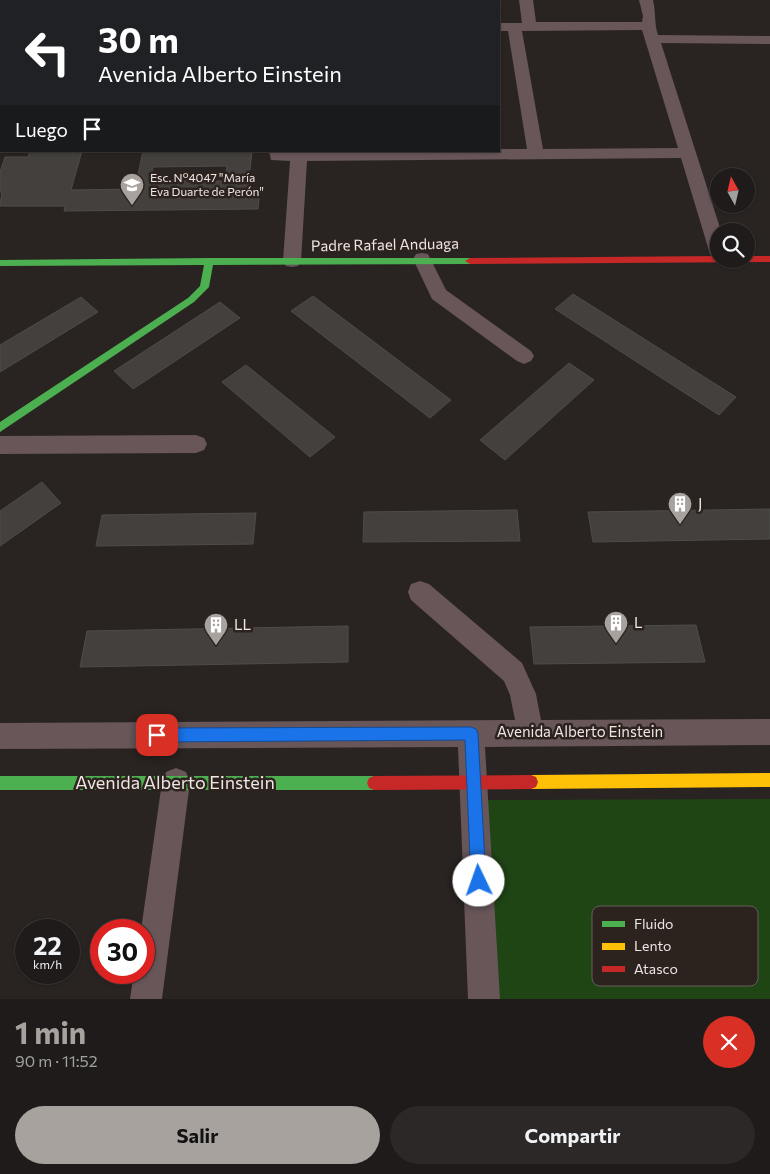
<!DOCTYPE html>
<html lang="es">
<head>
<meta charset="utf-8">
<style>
  :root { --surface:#1f1b1a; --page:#2c2827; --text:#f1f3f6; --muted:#a1a1a2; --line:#3c3939; --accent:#a8a29f }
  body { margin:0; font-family:Commissioner,sans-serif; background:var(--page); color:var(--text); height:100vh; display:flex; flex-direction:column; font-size:19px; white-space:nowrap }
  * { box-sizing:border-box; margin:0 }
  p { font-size:16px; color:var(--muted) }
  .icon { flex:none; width:28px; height:28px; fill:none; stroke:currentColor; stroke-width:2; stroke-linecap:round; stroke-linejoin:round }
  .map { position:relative; height:999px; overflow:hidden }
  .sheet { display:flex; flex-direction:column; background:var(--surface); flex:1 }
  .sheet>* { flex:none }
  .hud { position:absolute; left:0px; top:0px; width:500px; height:152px; box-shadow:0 1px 4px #0004,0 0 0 1px var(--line); background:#202124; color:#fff; overflow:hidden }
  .needle { width:32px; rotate:352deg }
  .tools { position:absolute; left:710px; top:168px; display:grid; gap:10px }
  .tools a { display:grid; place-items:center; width:45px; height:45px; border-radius:50%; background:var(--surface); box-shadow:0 1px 4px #0004,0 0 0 1px var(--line); font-size:25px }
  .speed { position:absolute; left:15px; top:919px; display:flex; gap:10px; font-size:25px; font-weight:700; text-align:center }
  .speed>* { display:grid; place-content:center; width:65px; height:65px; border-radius:50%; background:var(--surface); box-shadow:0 1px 4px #0004,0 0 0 1px var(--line); line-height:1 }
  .speed small { font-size:12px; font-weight:400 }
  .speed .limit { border:8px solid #d22; background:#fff; color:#111 }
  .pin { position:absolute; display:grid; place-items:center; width:42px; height:42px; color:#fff; margin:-21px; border-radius:10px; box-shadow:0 2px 8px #0006 }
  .me { position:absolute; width:55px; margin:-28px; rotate:357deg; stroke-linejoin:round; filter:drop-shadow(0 0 4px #0008) }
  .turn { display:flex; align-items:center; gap:18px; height:105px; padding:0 15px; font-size:22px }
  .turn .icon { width:65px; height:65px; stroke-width:2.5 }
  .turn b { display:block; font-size:35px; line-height:42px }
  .then { display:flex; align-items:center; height:48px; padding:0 15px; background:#0003; gap:10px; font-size:19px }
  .round { display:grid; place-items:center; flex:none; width:52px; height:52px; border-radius:26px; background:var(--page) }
  .head { display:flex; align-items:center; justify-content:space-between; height:85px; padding:0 15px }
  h1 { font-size:30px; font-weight:700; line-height:38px; color:var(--accent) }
  .primary-button { display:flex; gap:10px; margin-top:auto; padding:10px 15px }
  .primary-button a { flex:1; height:58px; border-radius:30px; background:var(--accent); color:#111; font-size:20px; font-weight:700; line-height:58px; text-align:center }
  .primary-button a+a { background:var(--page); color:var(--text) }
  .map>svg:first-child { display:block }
</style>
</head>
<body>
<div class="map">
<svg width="770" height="999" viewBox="0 0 770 999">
  <rect width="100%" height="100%" fill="#292422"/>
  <path fill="#1f4515" d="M770 799V999H497L484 800Z"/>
  <path fill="#43403d" stroke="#4f4c48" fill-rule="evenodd" d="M30 151H82L71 190 135 189 143 151H252L248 188H260L258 209 64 211 65 206H0L2 192H0V172L5 157H28ZM227 166 225 181H150L153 167Z
    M573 294 736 397 719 415 555 309Z
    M313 296 451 400 430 418 291 311Z
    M81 297 98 312 0 372V345Z
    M220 302 240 318 133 389 114 371Z
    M569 363 594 380 505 460 480 440Z
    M246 365 335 437 310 457 222 382Z
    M42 482 61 503 0 546V511Z
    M770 509V539L593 542 588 512Z
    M517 510 520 541 363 542 364 512Z
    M256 513 253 544 96 546 102 515Z
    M696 625 705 662 534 664 530 627Z
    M348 626V662L80 667 87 631Z"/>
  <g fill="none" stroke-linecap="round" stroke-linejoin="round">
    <path fill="#685659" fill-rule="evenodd" d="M64 0H78V1H64Z
      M285 0H299V1H285Z
      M409 0H423V1H409Z
      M519 0H533L536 22H642L643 16 639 0H653C656 12 654 23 658 35L770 36V44L661 43 721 231H719V259H725L713 258 710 254 681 158 307 161 301 261 298 266 292 267 286 266 283 261 290 161 271 160 269 151H499V149H527L508 31H499V23H522ZM642 30 678 148 543 149 522 31Z
      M422 253 428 254 446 290 531 351 534 356 531 361 524 364 517 361 432 299 413 259 416 254Z
      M196 435 204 438 207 444 204 450 196 453 0 454V436Z
      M420 581 429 584 522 663 536 694 541 720 770 719V745L485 747 500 999H468L458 747 0 749V723L515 720 510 695 504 681 411 600 408 592 411 584Z
      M176 768 186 772 190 782 162 999H130L134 972H144V930H141L162 782 166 772Z"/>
    <path fill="#4caf50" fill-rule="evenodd" d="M209 258H470L475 261 470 264 213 265 209 287 194 302 0 432V422L188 298 200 286 204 265 0 266V260Z
      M0 776H374L379 778 381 783 379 788 374 790H0Z"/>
    <path fill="#ffc107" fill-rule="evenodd" d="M770 773V787L531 789 526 787 524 782 526 777 531 775Z"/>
    <path fill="#c62828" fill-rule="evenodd" d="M719 256V259H746V256H770V262L470 264 465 261 470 258Z
      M531 775 536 777 538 782 536 787 531 789 374 790 369 788 367 783 369 778 374 776Z"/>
  </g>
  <path fill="#1a73e8" stroke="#114b97" d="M471 727 476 729 478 734 486 881 484 887 479 889 473 887 471 881 465 740 157 742 152 740 150 735 152 730 157 728Z"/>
  <defs>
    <symbol id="school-pin" viewBox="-11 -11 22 30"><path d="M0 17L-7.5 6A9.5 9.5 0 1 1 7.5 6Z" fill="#a8a29f" stroke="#2c231f"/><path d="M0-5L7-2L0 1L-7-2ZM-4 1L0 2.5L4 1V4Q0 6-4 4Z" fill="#fff"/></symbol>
    <symbol id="building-pin" viewBox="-11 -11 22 30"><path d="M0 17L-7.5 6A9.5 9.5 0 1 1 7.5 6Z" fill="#a8a29f" stroke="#2c231f"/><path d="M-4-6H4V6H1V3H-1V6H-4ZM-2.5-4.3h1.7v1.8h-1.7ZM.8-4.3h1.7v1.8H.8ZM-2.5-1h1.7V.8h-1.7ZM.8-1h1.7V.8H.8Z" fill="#fff"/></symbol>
  </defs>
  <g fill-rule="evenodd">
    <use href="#school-pin" x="118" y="171" width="28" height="38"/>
    <use href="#building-pin" x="666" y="490" width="28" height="38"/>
    <use href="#building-pin" x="602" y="609" width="28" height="38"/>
    <use href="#building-pin" x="202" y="611" width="28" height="38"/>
  </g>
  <g text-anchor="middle" stroke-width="5" stroke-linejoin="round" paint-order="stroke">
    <g font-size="12" fill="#ede6e3" stroke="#2c231f" text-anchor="start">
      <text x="150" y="182">Esc. N°4047 "María<tspan x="150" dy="14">Eva Duarte de Perón"</tspan></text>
    </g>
    <g font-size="15" fill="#ede6e3" stroke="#2c231f">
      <text transform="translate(385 245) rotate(-1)" y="5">Padre Rafael Anduaga</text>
      <text x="580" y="737">Avenida Alberto Einstein</text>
    </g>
    <g font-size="15" fill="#ede6e3" stroke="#2c231f" text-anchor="start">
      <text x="698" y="509">J</text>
      <text x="634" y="628">L</text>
      <text x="234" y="630">LL</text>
    </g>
    <g font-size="18" fill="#ede6e3" stroke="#2c231f">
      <text x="175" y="789">Avenida Alberto Einstein</text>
    </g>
  </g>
  <rect x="592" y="906" width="166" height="80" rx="8" fill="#2c231f" stroke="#665e5a" stroke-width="1"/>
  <rect x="602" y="921" width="23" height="6" fill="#4caf50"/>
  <rect x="602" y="943" width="23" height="7" fill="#ffc107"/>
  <rect x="602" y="966" width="23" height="6" fill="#c62828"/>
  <g font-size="14" fill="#ede6e3">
    <text x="634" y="929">Fluido</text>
    <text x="634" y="951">Lento</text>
    <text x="634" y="974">Atasco</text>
  </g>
</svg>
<div class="tools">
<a><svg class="needle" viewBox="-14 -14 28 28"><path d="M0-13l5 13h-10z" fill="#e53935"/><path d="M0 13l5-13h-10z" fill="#a1a1a2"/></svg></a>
<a><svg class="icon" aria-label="search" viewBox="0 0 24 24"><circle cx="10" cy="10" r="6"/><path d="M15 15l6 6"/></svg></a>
</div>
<div class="speed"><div>22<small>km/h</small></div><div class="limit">30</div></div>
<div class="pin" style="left:157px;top:735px;background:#d93025"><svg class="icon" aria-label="arrive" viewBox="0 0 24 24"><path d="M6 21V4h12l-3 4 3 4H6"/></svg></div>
<svg class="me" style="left:479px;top:881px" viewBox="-20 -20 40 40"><circle r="19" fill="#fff"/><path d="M0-13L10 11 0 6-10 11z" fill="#1a73e8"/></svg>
<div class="hud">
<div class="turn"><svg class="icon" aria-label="left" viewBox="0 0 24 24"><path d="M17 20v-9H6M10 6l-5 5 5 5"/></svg><div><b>30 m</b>Avenida Alberto Einstein</div></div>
<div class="then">Luego<svg class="icon" aria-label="arrive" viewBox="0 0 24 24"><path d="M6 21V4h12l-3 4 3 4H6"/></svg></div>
</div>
</div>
<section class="sheet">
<div class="head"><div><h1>1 min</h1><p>90 m · 11:52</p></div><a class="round" style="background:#d93025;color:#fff"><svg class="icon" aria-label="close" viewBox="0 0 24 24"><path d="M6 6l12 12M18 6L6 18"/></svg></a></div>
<div class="primary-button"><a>Salir</a><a>Compartir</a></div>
</section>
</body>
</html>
